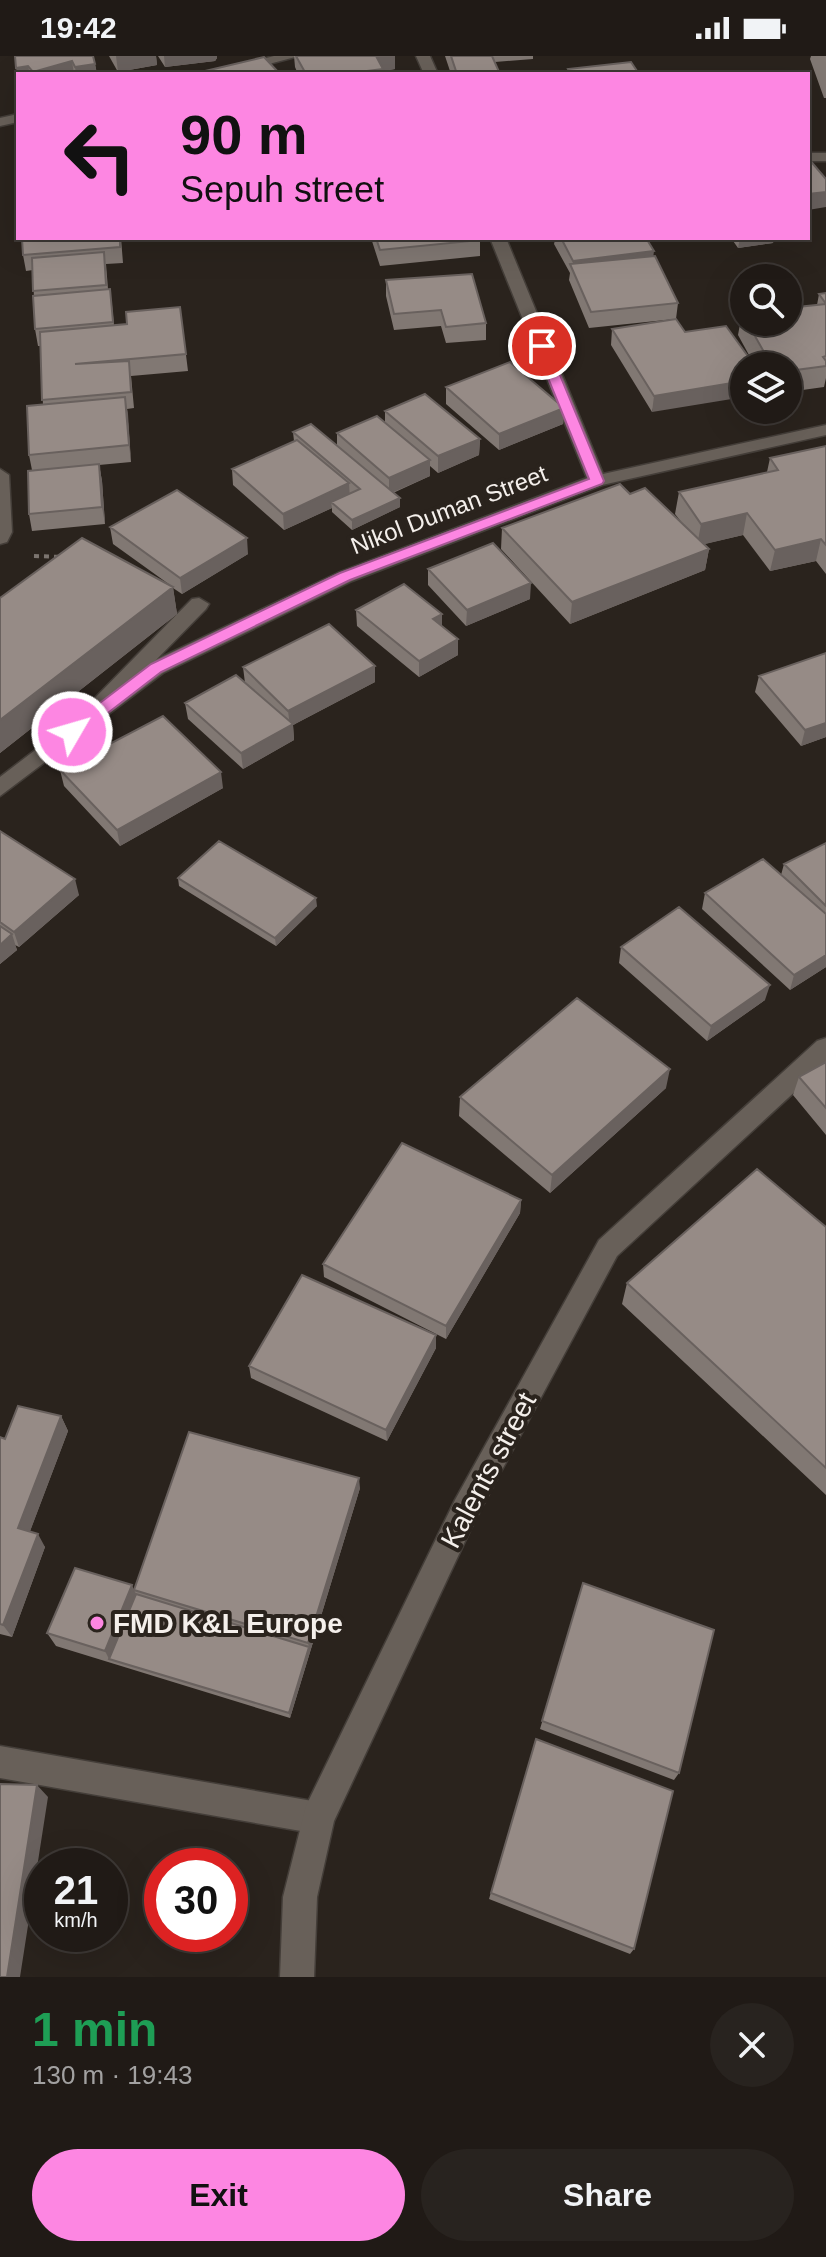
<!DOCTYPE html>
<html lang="en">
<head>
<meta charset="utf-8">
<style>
  :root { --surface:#201a16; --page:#28231f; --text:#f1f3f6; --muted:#a2a1a1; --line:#3d3835; --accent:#fd86e2 }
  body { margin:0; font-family:Helvetica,sans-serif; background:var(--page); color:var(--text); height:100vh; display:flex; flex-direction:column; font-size:30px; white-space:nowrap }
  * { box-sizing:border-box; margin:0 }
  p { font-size:26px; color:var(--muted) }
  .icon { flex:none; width:44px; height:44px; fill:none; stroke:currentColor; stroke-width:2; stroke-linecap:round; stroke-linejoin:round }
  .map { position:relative; height:1921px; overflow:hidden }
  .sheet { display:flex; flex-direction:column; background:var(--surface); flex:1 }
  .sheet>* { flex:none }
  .top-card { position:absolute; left:16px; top:16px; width:794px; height:168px; border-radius:0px; box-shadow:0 8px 32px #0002,0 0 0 2px var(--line); background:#fd86e2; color:#111; overflow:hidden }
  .controls { position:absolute; left:730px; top:208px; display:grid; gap:16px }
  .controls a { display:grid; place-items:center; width:72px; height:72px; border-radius:50%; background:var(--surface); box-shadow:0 8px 32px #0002,0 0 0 2px var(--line); font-size:40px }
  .speed { position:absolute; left:24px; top:1792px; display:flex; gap:16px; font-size:40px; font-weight:700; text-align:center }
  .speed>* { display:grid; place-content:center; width:104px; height:104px; border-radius:50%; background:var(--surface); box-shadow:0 8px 32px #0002,0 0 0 2px var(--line); line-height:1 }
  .speed small { font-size:20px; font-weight:400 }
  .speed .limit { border:12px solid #d22; background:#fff; color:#111 }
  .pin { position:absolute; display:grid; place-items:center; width:68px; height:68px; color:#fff; margin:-34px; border:4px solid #fff; border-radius:50%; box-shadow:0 2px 8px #0007 }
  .me { position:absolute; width:88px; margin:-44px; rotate:52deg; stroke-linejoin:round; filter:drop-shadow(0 0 6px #0008) }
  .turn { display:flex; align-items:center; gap:28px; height:168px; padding:0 32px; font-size:36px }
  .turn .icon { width:104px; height:104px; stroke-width:2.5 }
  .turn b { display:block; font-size:56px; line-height:68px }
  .round { display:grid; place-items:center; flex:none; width:84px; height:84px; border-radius:42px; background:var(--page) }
  .overview { display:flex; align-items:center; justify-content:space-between; height:136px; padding:0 32px }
  h1 { font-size:48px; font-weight:800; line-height:60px; color:#1e9e55 }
  .cta { display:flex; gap:16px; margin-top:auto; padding:16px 32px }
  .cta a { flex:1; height:92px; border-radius:48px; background:var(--accent); color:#111; font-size:32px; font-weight:800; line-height:92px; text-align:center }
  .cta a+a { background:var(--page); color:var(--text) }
  .status { display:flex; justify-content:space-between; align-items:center; height:56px; padding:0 40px; background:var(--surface); direction:ltr }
  .status svg { height:22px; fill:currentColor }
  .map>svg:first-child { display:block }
</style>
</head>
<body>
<div class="status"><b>19:42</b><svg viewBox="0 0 49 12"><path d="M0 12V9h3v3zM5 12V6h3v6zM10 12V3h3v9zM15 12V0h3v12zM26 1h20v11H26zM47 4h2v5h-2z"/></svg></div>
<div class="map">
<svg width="826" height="1921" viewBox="0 0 826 1921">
  <rect width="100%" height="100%" fill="#2a231d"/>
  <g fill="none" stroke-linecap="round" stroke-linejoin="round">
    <defs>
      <path id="lane" d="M808 97H826V105H808Z
        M199 542 209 548 206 553 101 660H87L84 655 87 650 192 543Z
        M0 1690 318 1746 330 1750 334 1762 330 1774 318 1778 0 1722Z"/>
      <path id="street" d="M274 0H299L231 18H206Z
        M416 0H430L438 18H424Z
        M18 58V66L0 70V62Z
        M490 182H506L603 418 826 369V379L602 429 352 525 163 617 0 740V721L149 607 338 517 587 422Z
        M0 413 9 419 12 476 7 486 0 488Z
        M826 982V1007L617 1200 475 1464 334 1765 317 1841 314 1921H280L283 1841 306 1750 455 1444 599 1184 817 985Z"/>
    </defs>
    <use href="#lane" stroke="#443e39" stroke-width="3"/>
    <use href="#street" stroke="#443e39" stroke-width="3"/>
    <path stroke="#7b746f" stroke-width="4" stroke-dasharray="5 5" stroke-linecap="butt" d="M34 500 64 501"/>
    <use href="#lane" fill="#686059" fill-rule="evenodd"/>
    <use href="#street" fill="#686059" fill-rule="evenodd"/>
  </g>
  <path fill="#817873" d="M15 0 95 8 97 18H18Z
    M109 0H156L157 9 118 16Z
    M158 0H217V2L215 5 165 11Z
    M294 0H395V13L383 15V18H298L295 11Z
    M445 0H533V3L495 6 500 18H451Z
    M811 0H826V42H824L810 3Z
    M22 182H121L123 207 106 208 108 233 112 249 114 269 127 268 180 251 188 315 131 320 134 352 127 353 131 406 99 409 102 425 105 468 32 475 29 458 32 414 29 399 43 349 40 290H38L35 273 33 214 26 215 23 199Z
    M371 182H480V200L380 210Z
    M539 182H646L653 200 678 247 676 263 652 356 611 289 612 273 675 263 589 272 569 224 570 217 554 188 555 184 540 186Z
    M731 182H774L773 187 738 192Z
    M386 224 486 267V284L446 287 441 270 394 274 386 240Z
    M826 237V322L824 331 788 336V310H755L738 279 742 257H744V266H788L817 249 819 238Z
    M446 331 564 352 563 368 499 394 446 348Z
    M385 355 480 383 479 399 438 417 430 410V420L393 437 400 451 352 474 332 456V452L284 474 233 429 232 413 294 385 293 376 337 390V377L385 366Z
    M826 390V518L816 505 770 515 743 479 704 488 709 493 705 514 570 568 501 493 502 472 630 438 682 467 675 458 679 436 767 416 770 402Z
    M110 471 248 498 182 538 173 532 177 558 0 697V542L170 529 113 488Z
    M428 513 530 543 466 570 428 529Z
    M356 554 458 583V599L419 621 357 570Z
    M826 597V681L801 690 755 636 759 620Z
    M375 610V626L293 669 294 684 243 713 188 663 185 647 245 627 243 611Z
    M60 714 223 732 120 790 64 730Z
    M0 775 79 839 19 891 15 889 17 894 0 908Z
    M826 787V911L790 934 702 853 705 837 781 819 784 808Z
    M178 822 317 850 276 890 179 830Z
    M621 891 765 944 707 985 619 907Z
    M826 1006V1079L793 1039 799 1021Z
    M666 1032 550 1137 459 1060 460 1041Z
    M521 1144 520 1157 446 1283 324 1221 323 1208Z
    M826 1171V1439L622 1248 627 1227Z
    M436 1279V1292L387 1385 251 1322 249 1310Z
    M61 1360 68 1375 30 1475 45 1491 12 1581 0 1578V1381L5 1383Z
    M360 1432 290 1662 56 1590 47 1577 134 1533Z
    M583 1527 679 1717 674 1724 540 1673Z
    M536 1683 634 1893 630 1898 489 1843Z"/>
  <path fill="#69615e" d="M116 0H156L157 9 118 16Z
    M164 0H217V2L215 5 165 11Z
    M376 0H395V13L383 15V18H343Z
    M72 5 74 18H34L33 16Z
    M95 8 97 18H76L75 11Z
    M28 10 30 18H18V23L16 12Z
    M826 136V151L808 154V138Z
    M740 182H774L773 187 738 192Z
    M654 195 652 211 572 213 573 205Z
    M744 325V341L652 356 654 340Z
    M125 341 128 358 131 406 129 389Z
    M564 352 563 368 499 394V378Z
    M480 383 479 399 438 417V400Z
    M430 404V420L389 438V422Z
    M99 408 102 425 105 468 102 451Z
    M349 427 350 444 331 446 332 452 284 474 283 458Z
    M400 442V451L352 474V464Z
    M747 457 743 479 697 490 701 468Z
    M247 482 248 498 182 538 180 522Z
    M821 483 816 505 770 515 775 494Z
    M709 493 705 514 570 568 572 546Z
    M531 527 530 543 466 570 467 554Z
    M173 531 177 558 0 697V664Z
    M442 558V574L433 563Z
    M458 583V599L419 621V605Z
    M375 610V626L293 669 294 684 243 713 241 697 290 670 288 655Z
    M826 667V681L801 690 805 674Z
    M221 716 223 732 120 790 117 774Z
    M75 823 79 839 19 891 14 876Z
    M316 842 317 850 276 890 275 882Z
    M12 878 17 894 0 908V889Z
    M826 899V911L790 934 794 919Z
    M770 929 765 944 707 985 711 970Z
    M670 1013 666 1032 550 1137 552 1119Z
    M521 1144 520 1157 446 1283V1270Z
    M436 1279V1292L387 1385 386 1374Z
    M61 1360 68 1375 26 1486 18 1472Z
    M359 1422 360 1432 310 1596 308 1587Z
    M38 1478 45 1491 12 1581 3 1569Z
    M132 1529 138 1543 109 1603 105 1595Z
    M309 1591 310 1596 290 1662 289 1657Z
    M37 1729 48 1741 20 1921H7Z"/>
  <path fill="#968b86" stroke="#69615e" stroke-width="2" d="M15 0H93L95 8 75 11 72 5 33 16 28 10 16 12Z
    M296 0H378H376L383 13 343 18H306Z
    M451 0H492L500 18H457Z
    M264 1 280 18H202L201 16Z
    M631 6 639 18H571L568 13Z
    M808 102 826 123V136L808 138Z
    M17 135H18V165Z
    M22 182H120V191L23 199Z
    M376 182H480L481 184 380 194Z
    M561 182H646L654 195 573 205Z
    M104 196 106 229 33 235 32 202Z
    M655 200 678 247 591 256 570 208Z
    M472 218 486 267 446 271 441 254 394 258 386 224Z
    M110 233 113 266 35 273 33 240Z
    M826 237V300L823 301 826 305V310L788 315V310H772L747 266H788V252L826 248 819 238Z
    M180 251 186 298 75 308 129 305 131 336 42 344 40 276 127 268 126 256Z
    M676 263 685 276 726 270 755 310H744V325L654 340 612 273Z
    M510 306 564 352 499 378 446 331Z
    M425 338 480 383 438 400 385 355Z
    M125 341 129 389 29 399 27 350Z
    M377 360 430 404 389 422 337 377Z
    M311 368 400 442 352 464 331 446 360 433 293 376Z
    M297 384 349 427 283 458 232 413Z
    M826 390V489L821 483 775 494 747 457 701 468 679 436 778 414 770 402Z
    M99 408 102 451 29 458 28 415Z
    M620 428 630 438 645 432 709 493 572 546 502 472Z
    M177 434 247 482 180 522 110 471Z
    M82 482 173 531 0 664V542Z
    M493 487 531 527 467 554 428 513Z
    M404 528 442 558 433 563 458 583 419 605 356 554Z
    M329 568 375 610 288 655 243 611Z
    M826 597V667L805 674 759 620Z
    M236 619 293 668 241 697 185 647Z
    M163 660 221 716 117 774 60 714Z
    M0 775 75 823 14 876 0 866Z
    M219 785 316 842 275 882 178 822Z
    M826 787V850L784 808Z
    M763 803 826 858V899L794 919 705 837Z
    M679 851 770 929 711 970 621 891Z
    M0 870 12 878 0 889Z
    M577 942 670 1013 552 1119 460 1041Z
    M826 1006V1052L799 1021Z
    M402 1087 521 1144 446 1270 323 1208Z
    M757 1113 826 1171V1412L627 1227Z
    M302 1219 436 1279 386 1374 249 1310Z
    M18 1350 61 1360 18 1472 38 1478 3 1569 0 1568V1381L5 1383Z
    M189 1376 359 1422 308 1587 134 1534Z
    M75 1512 132 1529 105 1595 47 1577Z
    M583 1527 714 1574 679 1717 542 1665Z
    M136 1538 309 1591 289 1657 109 1603Z
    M536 1683 673 1735 634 1893 491 1837Z
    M0 1728 37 1729 7 1921H0Z"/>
  <path fill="#fd86e2" stroke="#a45793" stroke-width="2" d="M542 286 548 290 604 425 602 428 350 524 161 616 78 680H67V672L151 608 340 517 589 423 535 290Z"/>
  <circle fill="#fd86e2" stroke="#2a231d" stroke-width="3" cx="97" cy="1567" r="8"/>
  <g text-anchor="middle" stroke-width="8" stroke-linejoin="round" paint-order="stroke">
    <g font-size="24" fill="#f4efeb" stroke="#2a231d">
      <text transform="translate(449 454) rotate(-21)" y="8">Nikol Duman Street</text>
    </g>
    <g font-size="28" fill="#f4efeb" stroke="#2a231d">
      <text transform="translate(488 1414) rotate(-62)" y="10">Kalents street</text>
    </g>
    <g font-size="28" font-weight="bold" fill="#f4efeb" stroke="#2a231d" text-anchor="start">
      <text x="113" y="1577">FMD K&amp;L Europe</text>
    </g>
  </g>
</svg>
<div class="controls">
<a><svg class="icon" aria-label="search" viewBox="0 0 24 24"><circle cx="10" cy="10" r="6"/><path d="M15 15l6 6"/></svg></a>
<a><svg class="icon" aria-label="layers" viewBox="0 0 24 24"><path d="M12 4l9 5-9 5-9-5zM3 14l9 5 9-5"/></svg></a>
</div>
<div class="speed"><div>21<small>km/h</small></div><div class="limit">30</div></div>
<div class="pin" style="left:542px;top:290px;background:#d93025"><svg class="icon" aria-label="arrive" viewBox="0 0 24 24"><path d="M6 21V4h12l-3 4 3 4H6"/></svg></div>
<svg class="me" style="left:72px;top:676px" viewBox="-20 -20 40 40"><circle r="17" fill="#fd86e2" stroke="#fff" stroke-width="3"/><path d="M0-11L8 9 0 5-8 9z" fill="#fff"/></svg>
<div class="top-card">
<div class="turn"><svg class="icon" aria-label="left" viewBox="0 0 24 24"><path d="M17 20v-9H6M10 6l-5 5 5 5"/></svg><div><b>90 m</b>Sepuh street</div></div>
</div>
</div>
<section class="sheet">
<div class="overview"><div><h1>1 min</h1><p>130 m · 19:43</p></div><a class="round"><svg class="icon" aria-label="close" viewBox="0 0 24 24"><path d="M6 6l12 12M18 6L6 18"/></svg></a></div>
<div class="cta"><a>Exit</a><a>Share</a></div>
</section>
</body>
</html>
